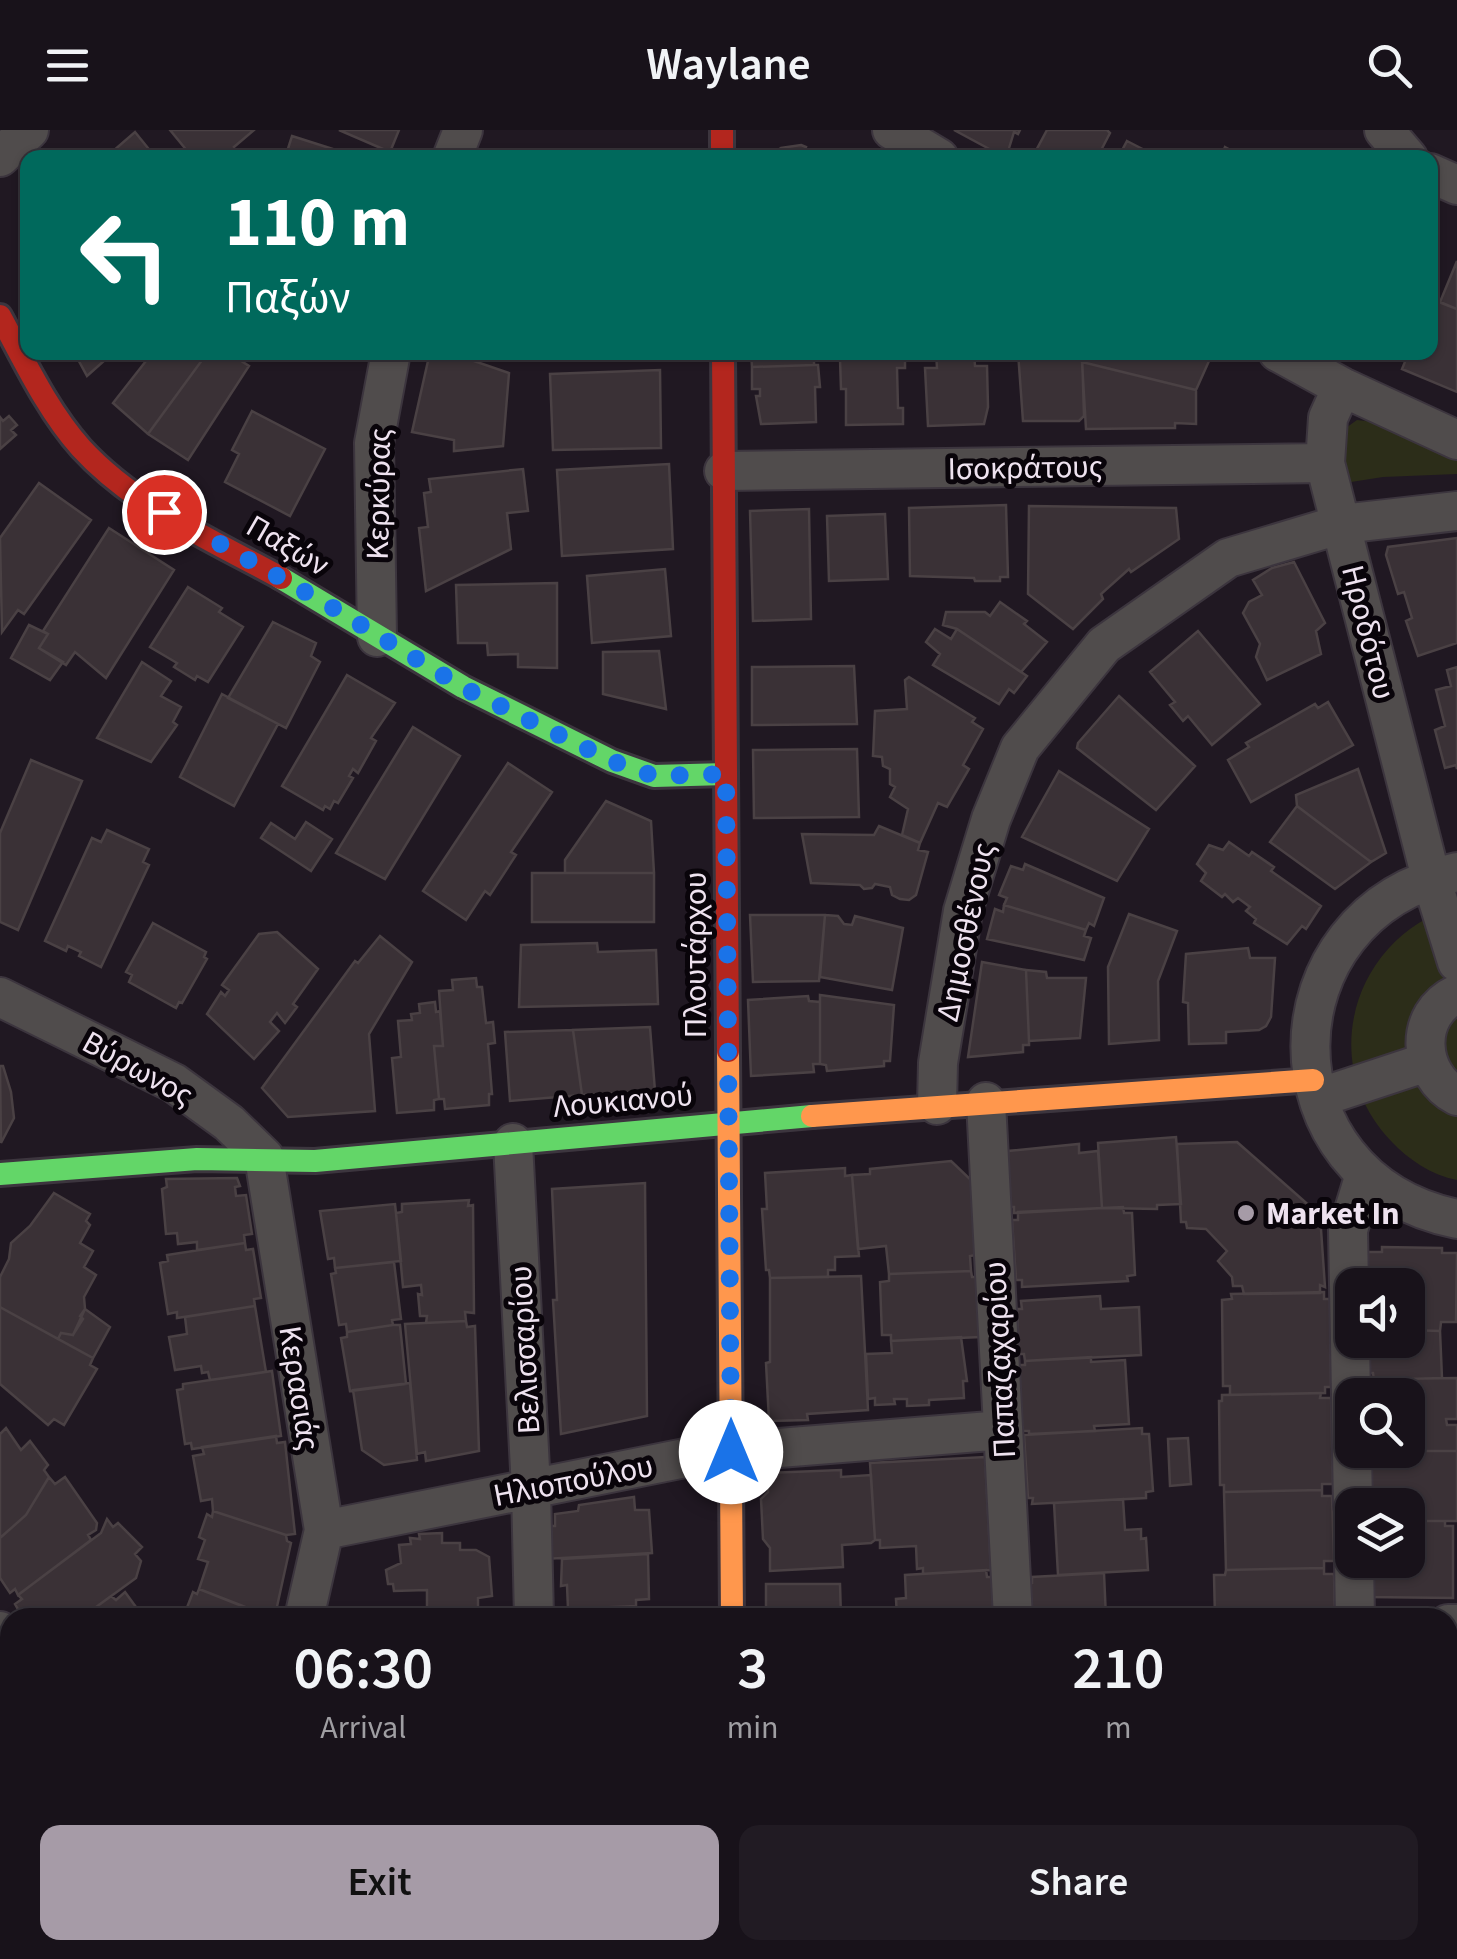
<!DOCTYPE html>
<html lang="en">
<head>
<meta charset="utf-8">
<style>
  :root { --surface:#18121a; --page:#211b23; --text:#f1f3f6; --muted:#9f9ea2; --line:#363239; --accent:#a69ba7 }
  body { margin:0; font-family:"Source Sans 3",sans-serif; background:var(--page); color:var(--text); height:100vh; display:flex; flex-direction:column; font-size:38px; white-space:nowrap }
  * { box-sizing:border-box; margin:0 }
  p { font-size:32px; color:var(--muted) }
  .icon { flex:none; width:55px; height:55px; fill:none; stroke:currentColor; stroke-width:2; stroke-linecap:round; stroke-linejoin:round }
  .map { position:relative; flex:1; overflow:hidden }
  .details { position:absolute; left:0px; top:1478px; width:1458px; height:352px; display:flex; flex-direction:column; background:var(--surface); border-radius:30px 30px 0 0; box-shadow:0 2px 8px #0004,0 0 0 2px var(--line) }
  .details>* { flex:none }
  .guide { position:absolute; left:20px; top:20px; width:1418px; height:210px; border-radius:20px; box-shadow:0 2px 8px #0004,0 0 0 2px var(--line); background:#00695c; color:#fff; overflow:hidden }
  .fabs { position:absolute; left:1335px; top:1138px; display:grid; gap:20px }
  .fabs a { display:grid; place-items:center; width:90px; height:90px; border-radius:20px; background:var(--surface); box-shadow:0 2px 8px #0004,0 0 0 2px var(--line); font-size:50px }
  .pin { position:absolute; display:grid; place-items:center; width:85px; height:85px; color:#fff; margin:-42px; border:5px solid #fff; border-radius:50%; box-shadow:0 2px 10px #0007 }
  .me { position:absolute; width:110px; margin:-55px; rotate:0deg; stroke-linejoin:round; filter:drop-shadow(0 0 8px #0008) }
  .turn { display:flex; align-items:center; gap:35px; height:210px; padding:0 40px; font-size:45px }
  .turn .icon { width:130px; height:130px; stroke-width:2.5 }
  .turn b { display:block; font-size:70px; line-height:85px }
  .eta { display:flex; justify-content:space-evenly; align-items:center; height:170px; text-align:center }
  .eta b { font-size:60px; font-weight:600; line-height:70px }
  .primary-button { display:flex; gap:20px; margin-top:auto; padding:20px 40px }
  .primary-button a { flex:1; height:115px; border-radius:20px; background:var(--accent); color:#111; font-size:40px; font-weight:600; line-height:115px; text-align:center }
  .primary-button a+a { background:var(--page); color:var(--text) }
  header { display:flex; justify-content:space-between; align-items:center; height:130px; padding:0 40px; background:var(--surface); font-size:45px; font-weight:600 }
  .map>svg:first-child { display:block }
</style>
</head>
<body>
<header><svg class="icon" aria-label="menu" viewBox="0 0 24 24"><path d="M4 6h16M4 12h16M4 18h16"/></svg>Waylane<svg class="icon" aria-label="search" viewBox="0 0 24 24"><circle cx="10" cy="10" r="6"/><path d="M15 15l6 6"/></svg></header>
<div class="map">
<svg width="1457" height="1829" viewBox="0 0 1457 1829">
  <rect width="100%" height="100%" fill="#201822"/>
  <path fill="#2c2d19" d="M1357 290 1374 292 1457 328V344L1383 347 1351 352 1344 347 1343 300Z
    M1457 776V1050C1431 1045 1409 1030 1391 1011 1315 932 1354 806 1457 776Z"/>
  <path fill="#3a3136" stroke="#4a4144" stroke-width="2.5" d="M170 0H254L234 17 243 28H193Z
    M339 0H399L390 22Z
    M954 0H1020L1018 4 1014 2 1006 28Z
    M1047 0H1107L1110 3 1097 28H1032Z
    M135 2 156 28H105Z
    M292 6 361 28H285Z
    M1127 11 1156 26 1118 28Z
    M801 15 806 17 804 23 815 28H766L781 18Z
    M1225 17 1245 28H1207L1211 20 1221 26Z
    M1457 131V179L1440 172Z
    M1431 169 1457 179V262L1402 239 1409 222H1430Z
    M74 222H114L87 246Z
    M153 222H208L148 304 113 273Z
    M208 222H227L249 236 188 330 148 304Z
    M430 222H448L509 243 503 316 454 321V310L412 302Z
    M751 222H814V235L752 237Z
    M845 222H905V238H897L898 278H903V294L846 295V259H841L840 229H846Z
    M936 222H974L975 236H987L988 277 984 294 928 296 925 238H937Z
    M1018 222H1082L1084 286 1079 291H1023Z
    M1082 222H1196L1209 231 1196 260 1082 232Z
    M1082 232 1196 260V294L1175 293V298L1086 299Z
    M814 235H818L820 257H815L816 292 761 294 756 266H760V259H752V237Z
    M660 240 661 318 553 320 550 244Z
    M252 281 325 319 290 386 225 352 239 324 232 320Z
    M9 286 17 295 11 300 16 305 0 319V287L3 291Z
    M669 334 673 419 562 426 557 340Z
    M523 339 528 381 507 383 511 419 426 461 419 398 428 397 424 363 431 362 429 349Z
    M39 353 91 390 24 484 18 480 2 502 0 408Z
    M1006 375 1008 447H1000V451H975L974 448 910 446 909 378Z
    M1029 376 1176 378 1179 409 1131 442 1129 439 1101 464 1103 469 1073 499 1028 464Z
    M809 379 811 489 753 491 750 381Z
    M885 384 888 449 829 451 827 386Z
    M109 398 174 440 106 548 75 522 66 535 39 518 48 504 43 501Z
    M1457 408V513L1418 526 1406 491 1412 488 1404 462 1398 464 1386 425 1388 417Z
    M1294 432 1325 493 1316 501 1321 524 1267 550 1256 527 1260 514 1243 483 1249 472 1262 465 1253 450 1272 438Z
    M665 439 671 506 592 513 587 446Z
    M557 453V538L518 537V524L488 525 487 513H458L456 455Z
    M188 457 222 478 219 482 243 497 208 552 197 546 195 550 174 537 177 533 150 517Z
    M1000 472 1027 491 1024 494 1047 512 1021 542 957 499 943 495 946 482H985L990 486Z
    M273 492 316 513 311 526 320 532 286 598 228 568Z
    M29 495 48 504 39 518 63 532 50 550 11 528Z
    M935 499 951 509 957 499 1027 546 1014 563 1009 559 999 574 933 535 940 524 926 512Z
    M1198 501 1260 574 1212 615 1188 586 1183 591 1170 575 1175 572 1150 542Z
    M659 521 666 579 603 564V522Z
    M142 532 171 551 161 566 181 577 173 592 177 595 151 632 97 608Z
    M854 536 857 594 752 595V537Z
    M1457 537V639L1456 635 1445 638 1435 600 1445 596 1436 560 1451 556 1447 540Z
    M347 545 395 573 371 608 376 611 358 643 353 639 349 646 353 648 338 673 334 671 330 679 325 676 323 680 282 656Z
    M909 547 975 588 972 592 983 599 963 635 969 639 947 677 938 673 920 713 902 705 908 679 890 667 895 657 890 654V639L883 636 882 627 873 626 875 581 907 579 905 550Z
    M222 564 278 594 234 676 180 647Z
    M1119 566 1195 636 1156 680 1077 618 1078 613Z
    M1328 572 1353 615 1251 672 1228 630 1249 617 1246 613 1315 574 1318 578Z
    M413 597 460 626 385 749 336 723Z
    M857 619 859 687 754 688 753 620Z
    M31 630 82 651 18 800 0 792V703Z
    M508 633 552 662 511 722 516 725 490 765 485 761 466 790 423 761Z
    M1358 639 1386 723 1371 732 1297 676 1296 665Z
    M1059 641 1149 699 1117 751 1022 707Z
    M606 671 651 691 654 743H565V730Z
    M1297 676 1371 732 1335 759 1270 712Z
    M306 692 332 709 311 741 261 708 271 693 295 709Z
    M879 696 920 713 918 720 928 722 916 765 909 770 900 769 892 765 890 757 875 754 872 758 864 759 860 755 811 753 802 704 874 705Z
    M107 700 149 719 143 732 149 735 101 837 79 826 81 822 68 816 66 821 45 811 92 708 101 712Z
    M1229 712 1249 726 1252 722 1274 737 1271 741 1321 776 1306 799 1302 796 1287 814 1254 793 1256 789 1246 781 1250 777 1238 768 1233 772 1225 764 1222 767 1201 751 1206 743 1197 734 1209 715 1223 720Z
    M1025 734 1104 768 1094 796 1089 793 1086 800 1004 775 1007 768 999 765 1011 736 1023 740Z
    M532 743H654V792H532Z
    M1004 775 1086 800 1084 806 1091 808 1084 830 987 809 995 779 1003 782Z
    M1129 784 1177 801 1158 851 1159 910 1109 914 1108 837Z
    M750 785H825L819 851 753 852Z
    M825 785 838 786 844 794 852 795 855 786 903 798 892 860 820 847Z
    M153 793 206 822 204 827 207 829 182 873 179 872 176 878 129 852 132 845 126 842Z
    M277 802 318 839 293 874 297 877 285 893 277 883 270 892 279 901 254 929 207 884 221 862 225 866 229 860 222 855 259 804Z
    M380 806 412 832 369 904 375 981 288 987 262 958 355 831 358 833Z
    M597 813 598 822 656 820 658 874 519 877 521 815Z
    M1248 818 1250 828H1275L1271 887 1266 896 1259 900 1226 902V913L1189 914 1188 873 1183 872 1186 824Z
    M982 832 1026 840 1029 911V915H1023V922L968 927Z
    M1026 840 1046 842 1047 848H1086L1080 908 1029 911Z
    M476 848 477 857H482L486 893 493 892 495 913 488 914 492 964H489V975L445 979 444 969H439L434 916H443L439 861 453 860 452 850Z
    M820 865 894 875 890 931H884V936L827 941 826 935 820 934Z
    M808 866 809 871 820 872V934H813L814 942 751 946 748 870Z
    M435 872 436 882 440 881 443 916H434L439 969 434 970V980L397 983 392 928 401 927 398 891 412 890 411 884 420 883 419 874Z
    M650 897 655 961 582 965 573 900Z
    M573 900 582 965 510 971 505 902Z
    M0 936H3L11 962 14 988 1 1013Z
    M1176 1007 1181 1074 1157 1075V1079L1102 1078 1098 1013Z
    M1237 1012 1320 1085 1325 1157 1320 1155V1163L1244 1164 1242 1156H1233L1232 1147 1218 1131 1227 1121 1206 1099 1187 1098 1186 1092H1181L1177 1014Z
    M1079 1014V1023L1098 1021 1102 1078 1014 1083V1077H1010L1008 1021Z
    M951 1031 971 1050 976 1125 970 1126 971 1141 889 1144 886 1116 858 1119 852 1045 870 1044V1039Z
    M845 1038V1046L852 1045 859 1126 835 1127V1140H828V1147L770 1148 769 1140H766L762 1079H767L765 1043Z
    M237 1048 240 1056 235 1057 236 1066 246 1065 252 1104 244 1105 245 1113 197 1120V1112L178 1114 177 1103 166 1104 162 1059 167 1057 166 1049Z
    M645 1053 647 1286 561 1304 553 1170H557L552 1059Z
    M54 1063 90 1084 86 1091 90 1095 80 1113 93 1121 84 1137 96 1145 84 1167 85 1179 80 1186 83 1189 73 1205 61 1203 58 1209 0 1177V1147L9 1129 11 1113 30 1096Z
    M469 1070 468 1076 473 1075 474 1183 465 1182 466 1191 426 1193 427 1186H420L418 1164 422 1165 421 1155 403 1157 396 1083 402 1082V1074Z
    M395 1074 401 1131 335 1138 334 1128 328 1129 320 1081Z
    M1123 1077 1124 1083H1132L1135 1145 1127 1146 1128 1151 1022 1157V1150H1016L1012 1090H1018V1082Z
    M245 1113 246 1120 253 1119 261 1168 254 1169 255 1176 177 1188V1182L168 1184 160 1133 168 1131 167 1125Z
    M1382 1117 1442 1118V1123H1457L1456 1192H1441L1440 1201 1408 1200V1155H1367L1368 1122H1382Z
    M394 1132 401 1189 392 1190 393 1195 347 1202 346 1194 339 1195 331 1144 336 1143 335 1138Z
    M971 1141 972 1147H978L980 1207 891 1211V1205H882L880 1152 889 1151V1144Z
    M861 1146 868 1280 807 1284 808 1290 769 1291 766 1233 770 1232V1148Z
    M1324 1162V1169H1330L1331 1257H1325V1263L1230 1265V1256H1223L1222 1170 1232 1169 1231 1164Z
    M1100 1166 1101 1179 1139 1177 1141 1225 1025 1231 1024 1224H1019L1017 1179H1022L1021 1171Z
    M255 1176 266 1242 210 1250 208 1242 202 1243 201 1236 175 1240 169 1207 187 1204 185 1187Z
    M0 1177 93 1228 90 1235 97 1239 64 1295 54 1289 48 1295 0 1254Z
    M85 1179 110 1197 93 1228 58 1209 61 1203 73 1205Z
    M466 1191 467 1197 475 1196 479 1321 426 1331 425 1322 417 1324 405 1194Z
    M393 1195H400L406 1254 350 1261 341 1208 347 1207V1202Z
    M1408 1200 1440 1201 1442 1248 1374 1250 1373 1243H1367V1225H1373V1210H1408Z
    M961 1207 967 1251H963L964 1268 929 1270V1275L907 1276V1269H894L895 1274 875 1275V1268L868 1269 866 1224 892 1223 891 1211Z
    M1091 1227V1232L1125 1230 1129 1294 1094 1296 1095 1301 1029 1304V1301H1021L1018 1235H1025V1231Z
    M272 1241 281 1306 192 1319 191 1313 185 1314 177 1260 183 1259V1254Z
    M1457 1248V1289H1446L1447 1295H1457V1321H1388L1408 1320V1265H1393L1391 1256 1395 1249Z
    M410 1253 417 1330 384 1335 362 1320 353 1260Z
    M1321 1263 1320 1268H1331L1333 1354H1322V1360L1224 1362V1355H1220L1219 1271H1222V1265Z
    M6 1298 21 1320 30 1311 48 1335 44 1340 49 1347 26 1385 0 1408V1304Z
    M1142 1298V1304H1149L1153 1361 1146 1362V1368L1032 1374 1033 1368H1028L1024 1305Z
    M276 1306 277 1313 285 1312 295 1404 286 1405 213 1381 212 1369 201 1371 193 1326 204 1324 202 1317Z
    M1188 1308 1191 1354 1170 1356 1168 1309Z
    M1385 1321H1457V1391H1408V1375H1369L1368 1325H1385Z
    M985 1327 991 1440 923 1444V1438L917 1439 916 1416 880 1418V1410H875L870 1333Z
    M841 1340V1347L871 1345 875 1410 871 1413 842 1415 843 1437 770 1441V1418L763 1409 761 1369 768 1362 767 1343Z
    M49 1347 55 1354 65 1347 97 1393 96 1400 88 1405 91 1410 18 1465 15 1459 10 1463 0 1448V1408L26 1385Z
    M1322 1360V1366H1332L1334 1431H1324V1438L1226 1440 1224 1362Z
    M634 1367 635 1380H649L652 1423 544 1429 543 1396H555V1384L578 1381 579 1375Z
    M1123 1369 1125 1400 1141 1399V1409L1146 1408 1148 1440 1058 1445 1054 1373Z
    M213 1381 286 1405 287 1411 291 1413 276 1481 271 1479 267 1486 199 1459 208 1432 198 1429 205 1410 199 1407 207 1384 212 1387Z
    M107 1389 113 1397 118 1393 142 1417 135 1424 141 1431 136 1448 81 1488H23L15 1474 22 1469 18 1465 101 1403Z
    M1408 1391H1445V1396H1453V1468L1369 1467V1430H1408Z
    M442 1403V1413H460V1420H476L489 1427 492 1466 478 1468V1486L427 1488V1460L394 1461 393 1454H388L386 1440 401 1433 399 1415 411 1414 410 1408 420 1409 419 1404Z
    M648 1424 649 1469 636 1470V1476L568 1479 567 1455 561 1456 562 1429Z
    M1324 1438V1444H1334L1335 1488H1215L1214 1445H1225L1226 1440Z
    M986 1440 987 1447H992L994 1488H897L896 1469 906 1468 905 1445Z
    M1104 1443 1106 1488H1029L1027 1454 1032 1453V1447Z
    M766 1454H840L841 1488H766Z
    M199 1459 271 1487V1488H183L193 1462 197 1464Z
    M125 1462 144 1488H81L111 1466 116 1470Z
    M626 1477 627 1488H575V1479Z
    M1448 1571H1456L1457 1589 1448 1590Z
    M0 1577 9 1581 7 1588 10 1589V1693L5 1694 0 1676Z
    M1457 1589V1670H1448V1590Z
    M1448 1781H1457V1823H1377V1820H1448Z
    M0 1804 7 1805 10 1820H55L54 1829H0Z
    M431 1820H509V1829H419Z
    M575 1820H643V1829H575Z
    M763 1820H817L818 1829H763Z
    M969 1820H1012L1013 1829H970Z
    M1053 1820H1150V1821L1054 1825Z
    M1226 1820H1337V1821L1330 1822V1826L1235 1829V1821Z
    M1137 1822V1829H1054V1825Z
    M1377 1823H1424V1829H1377Z"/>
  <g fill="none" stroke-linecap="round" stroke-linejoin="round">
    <defs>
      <path id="street" d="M892 0 939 28
        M1384 0 1408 28
        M0 27 29 0
        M452 28 463 0
        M1430 43 1457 55
        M1278 222 1342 257 1457 310
        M1342 257 1328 288 1325 333 1431 748 1457 832
        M724 341 1325 333
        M377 507 374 313 391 222
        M1457 742C1262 784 1261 1049 1457 1089
        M1457 864C1413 884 1417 945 1457 966
        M0 867 174 953 229 993 264 1027 324 1400 304 1488
        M1318 968 1427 932
        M986 972 1013 1488
        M937 975 938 933 963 781 991 689 1020 618 1104 515 1228 428 1342 394 1457 381
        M513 1013 531 1358 534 1488
        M1353 1375 1348 1100 1365 1044
        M324 1400 705 1324 1003 1300
        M1354 1430 1355 1488
        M1448 1494H1457
        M0 1501 10 1521
        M0 1782 10 1781
        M540 1820V1829
        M1031 1820 1032 1829
        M1356 1820V1829
        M89 1829 90 1820"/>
      <path id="fast" d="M281 448 463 557 612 631 654 646 726 644
        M0 1044 197 1029 315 1031 812 986"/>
      <path id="slow" d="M728 921 732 1488
        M812 986 1313 950"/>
      <path id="jam" d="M722 0V28
        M0 186C24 230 47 280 81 318 135 377 212 410 281 448
        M723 222 728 921
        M734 1820V1829"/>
    </defs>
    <use href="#street" stroke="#3c353e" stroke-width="42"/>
    <use href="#fast" stroke="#3c353e" stroke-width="28"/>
    <use href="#slow" stroke="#3c353e" stroke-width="28"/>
    <use href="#jam" stroke="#3c353e" stroke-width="28"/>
    <use href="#street" stroke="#504c4c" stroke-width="38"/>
    <use href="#fast" stroke="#63d668" stroke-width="22"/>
    <use href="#slow" stroke="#ff974d" stroke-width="22"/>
    <use href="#jam" stroke="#b3261e" stroke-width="22"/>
  </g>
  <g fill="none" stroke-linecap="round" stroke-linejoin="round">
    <path stroke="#1a73e8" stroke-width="18" stroke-dasharray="0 32.4" d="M164 382 330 476 464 558 612 631 654 646 726 644 731 1322"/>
  </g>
  <circle fill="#a69ba7" stroke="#09040a" stroke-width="4" cx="1246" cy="1083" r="10"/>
  <g text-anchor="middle" stroke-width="10" stroke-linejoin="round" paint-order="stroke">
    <g font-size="32" fill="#eee2ef" stroke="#09040a">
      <text transform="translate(1025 337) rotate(-1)" y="11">Ισοκράτους</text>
      <text transform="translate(378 364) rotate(-89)" y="11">Κερκύρας</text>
      <text transform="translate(288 415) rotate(30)" y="11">Παξών</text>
      <text transform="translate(1369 502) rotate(76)" y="11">Ηροδότου</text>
      <text transform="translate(965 802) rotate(-78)" y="11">Δημοσθένους</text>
      <text transform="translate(695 825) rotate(-90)" y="11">Πλουτάρχου</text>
      <text transform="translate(138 938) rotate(29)" y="11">Βύρωνος</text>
      <text transform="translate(623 970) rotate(-5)" y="11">Λουκιανού</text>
      <text transform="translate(524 1220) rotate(-93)" y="11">Βελισσαρίου</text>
      <text transform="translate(999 1230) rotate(-93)" y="11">Παπαζαχαρίου</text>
      <text transform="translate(300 1258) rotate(81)" y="11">Κερασιάς</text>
      <text transform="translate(573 1350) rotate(-11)" y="11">Ηλιοπούλου</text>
    </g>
    <g font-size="32" font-weight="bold" fill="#eee2ef" stroke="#09040a" text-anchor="start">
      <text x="1266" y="1094">Market In</text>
    </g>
  </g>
</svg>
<div class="fabs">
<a><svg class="icon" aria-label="sound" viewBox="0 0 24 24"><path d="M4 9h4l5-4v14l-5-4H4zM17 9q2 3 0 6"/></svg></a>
<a><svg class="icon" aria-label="search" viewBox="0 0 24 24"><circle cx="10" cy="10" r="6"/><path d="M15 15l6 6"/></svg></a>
<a><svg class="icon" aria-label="layers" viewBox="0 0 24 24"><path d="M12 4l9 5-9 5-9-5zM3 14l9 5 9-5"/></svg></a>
</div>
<div class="pin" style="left:164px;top:382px;background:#d93025"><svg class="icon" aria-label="arrive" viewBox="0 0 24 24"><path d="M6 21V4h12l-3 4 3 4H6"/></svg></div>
<svg class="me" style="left:731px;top:1322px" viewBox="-20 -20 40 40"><circle r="19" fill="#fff"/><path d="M0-13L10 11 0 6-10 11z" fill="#1a73e8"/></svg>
<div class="guide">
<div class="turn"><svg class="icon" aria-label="left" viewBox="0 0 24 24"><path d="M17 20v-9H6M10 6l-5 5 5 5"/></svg><div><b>110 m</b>Παξών</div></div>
</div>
<section class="details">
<div class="eta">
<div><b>06:30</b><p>Arrival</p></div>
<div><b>3</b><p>min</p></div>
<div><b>210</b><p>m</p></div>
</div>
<div class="primary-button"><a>Exit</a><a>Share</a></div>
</section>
</div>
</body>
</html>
